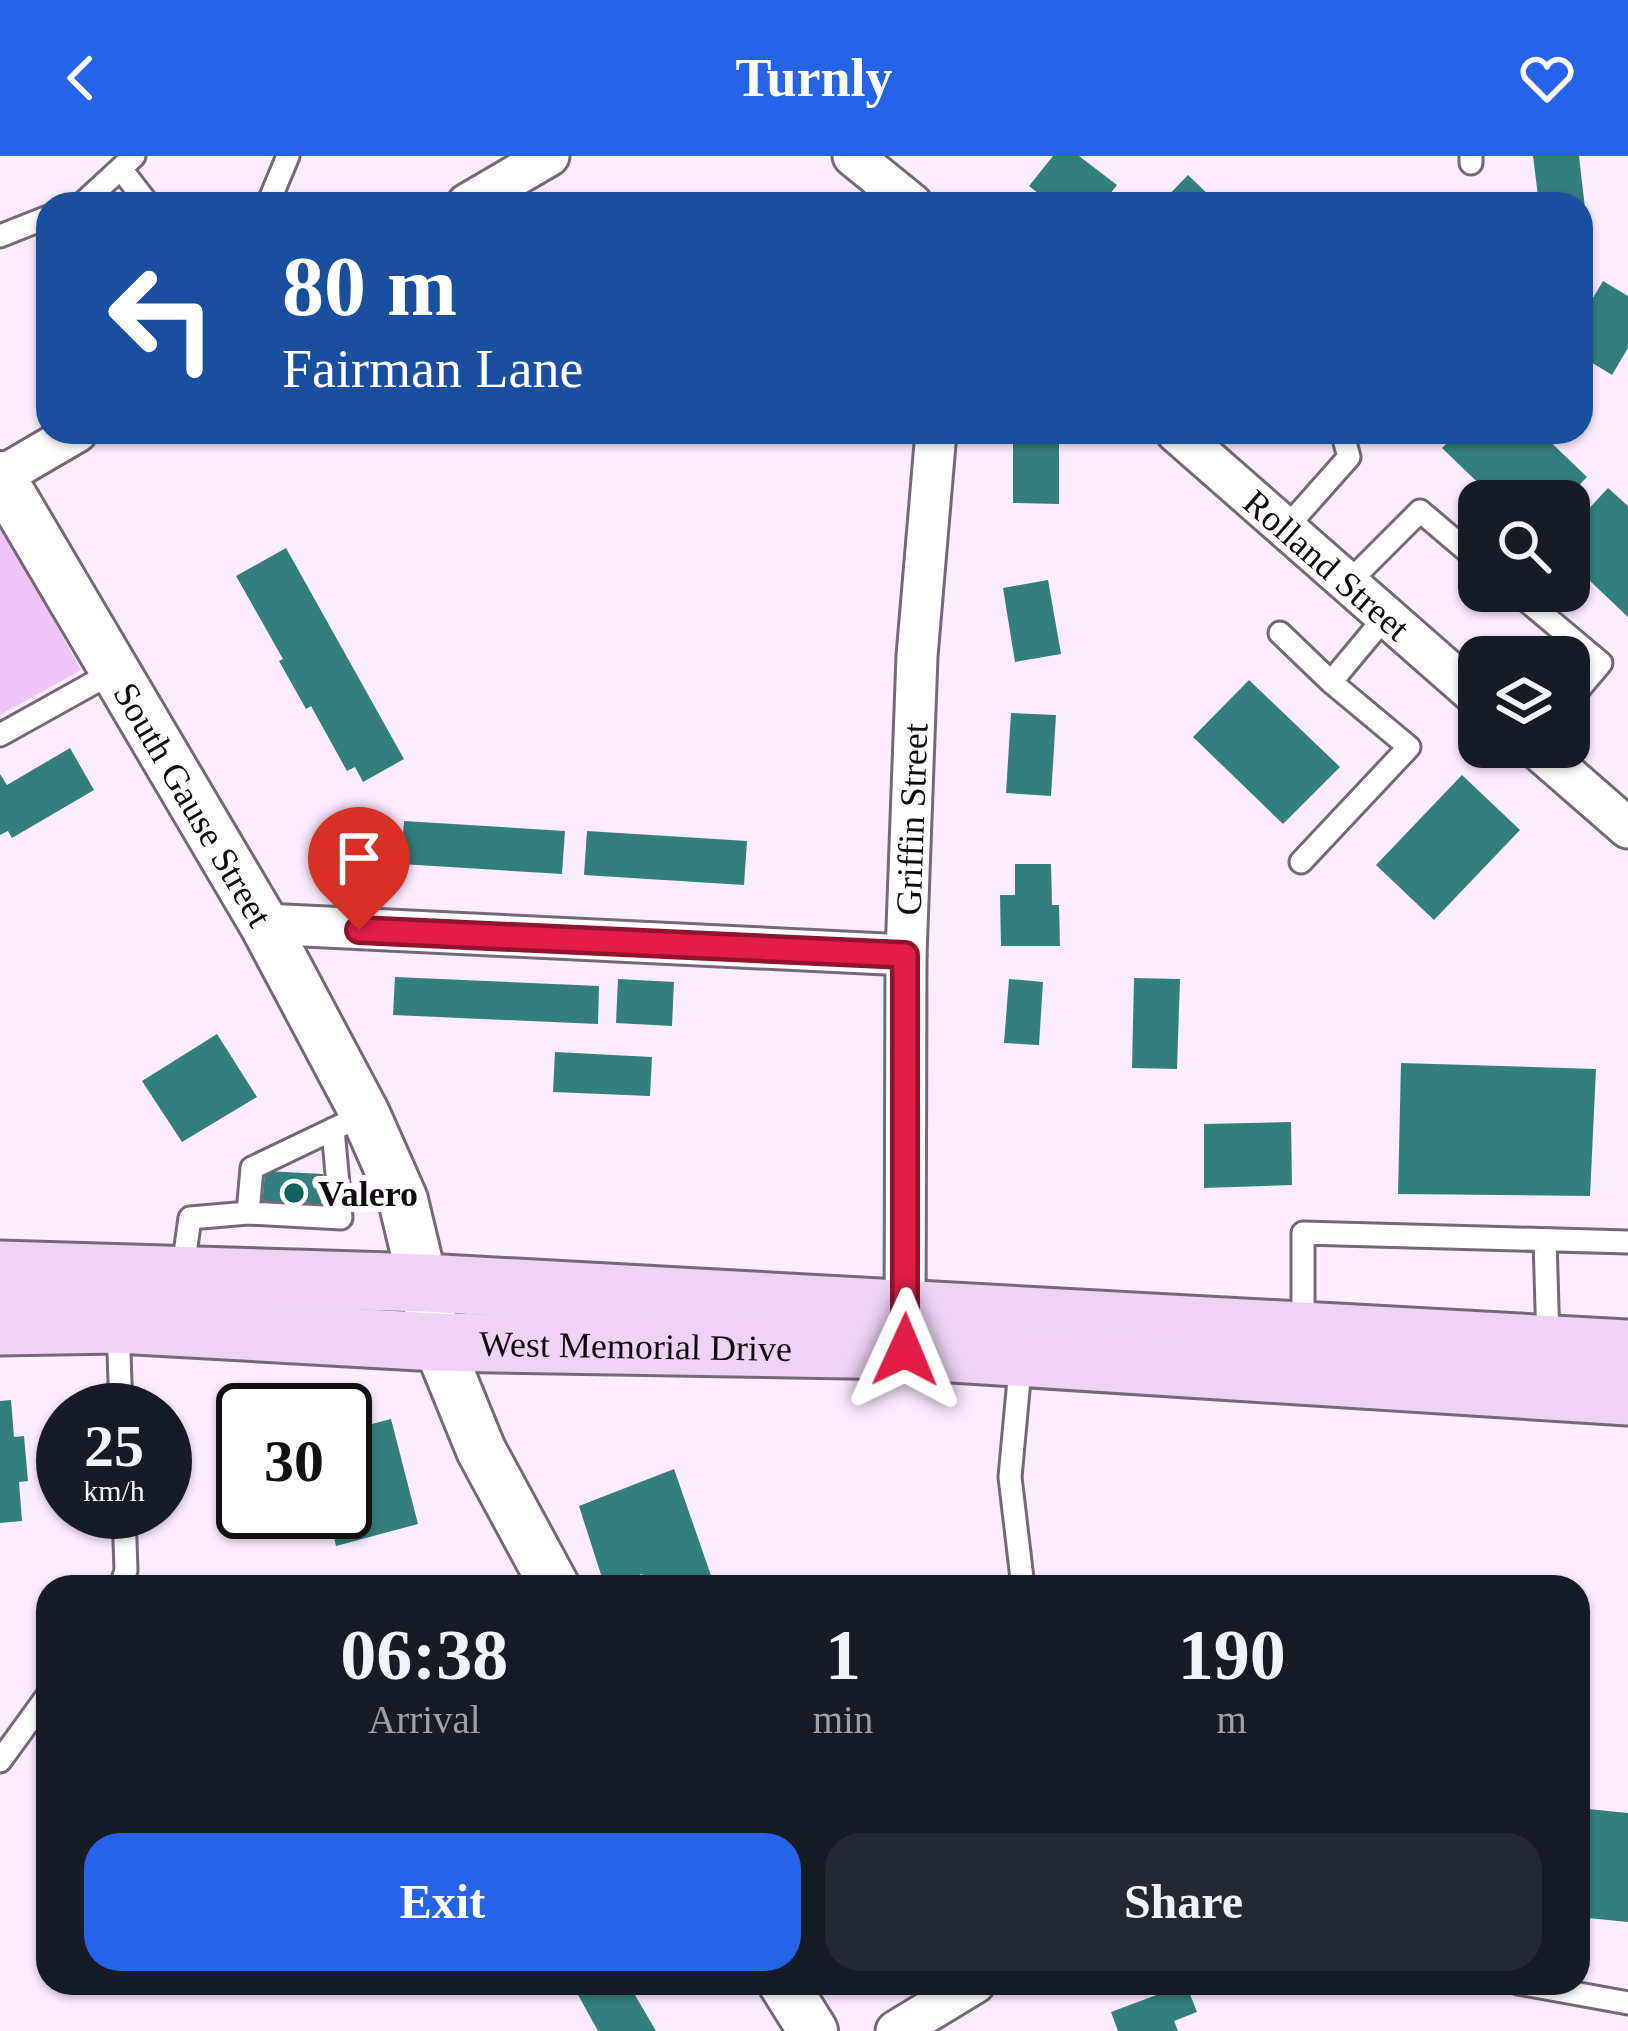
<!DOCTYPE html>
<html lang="en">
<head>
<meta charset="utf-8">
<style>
  :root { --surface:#171b24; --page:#242831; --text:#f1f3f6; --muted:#9ea1a6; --accent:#2563eb }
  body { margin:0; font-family:"Times New Roman",serif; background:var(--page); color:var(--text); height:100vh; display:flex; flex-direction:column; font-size:45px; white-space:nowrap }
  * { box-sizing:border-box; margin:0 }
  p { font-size:39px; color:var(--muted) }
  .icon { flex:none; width:66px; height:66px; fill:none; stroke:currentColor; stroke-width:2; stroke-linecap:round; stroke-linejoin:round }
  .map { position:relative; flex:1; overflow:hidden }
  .sheet { position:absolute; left:36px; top:1419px; width:1554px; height:420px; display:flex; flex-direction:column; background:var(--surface); border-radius:36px; box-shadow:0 3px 9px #0004 }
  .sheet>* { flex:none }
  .hud { position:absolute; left:36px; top:36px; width:1557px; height:252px; border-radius:36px; box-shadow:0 3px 9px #0004; background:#1a4fa0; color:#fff; overflow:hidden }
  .fabs { position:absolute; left:1458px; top:324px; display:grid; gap:24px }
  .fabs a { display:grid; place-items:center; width:132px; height:132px; border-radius:24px; background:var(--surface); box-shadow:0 3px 9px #0004; font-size:60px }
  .speed { position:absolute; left:36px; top:1227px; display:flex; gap:24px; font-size:60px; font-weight:700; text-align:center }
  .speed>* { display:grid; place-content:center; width:156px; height:156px; border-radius:50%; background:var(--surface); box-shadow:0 3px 9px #0004; line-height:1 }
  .speed small { font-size:30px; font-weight:400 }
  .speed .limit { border:6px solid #111; border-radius:18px; background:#fff; color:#111 }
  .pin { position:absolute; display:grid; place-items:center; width:102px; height:102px; color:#fff; margin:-123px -51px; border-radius:50% 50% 50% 0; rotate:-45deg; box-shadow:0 0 12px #0007 }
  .pin .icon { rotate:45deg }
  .me { position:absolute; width:132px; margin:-66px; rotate:1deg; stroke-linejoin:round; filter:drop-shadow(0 0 9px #0008) }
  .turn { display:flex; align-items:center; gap:42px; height:252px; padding:0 48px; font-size:54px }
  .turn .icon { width:156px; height:156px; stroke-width:2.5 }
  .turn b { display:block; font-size:84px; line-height:102px }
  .eta { display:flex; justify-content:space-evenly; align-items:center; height:204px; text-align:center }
  .eta b { font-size:72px; font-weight:600; line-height:84px }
  .button { display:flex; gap:24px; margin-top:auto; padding:24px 48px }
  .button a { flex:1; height:138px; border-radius:36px; background:var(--accent); color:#fff; font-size:48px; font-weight:600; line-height:138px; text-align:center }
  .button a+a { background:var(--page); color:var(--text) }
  header { display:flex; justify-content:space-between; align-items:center; height:156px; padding:0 48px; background:var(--accent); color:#fff; font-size:54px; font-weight:600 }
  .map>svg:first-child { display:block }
</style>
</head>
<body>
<header><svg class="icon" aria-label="back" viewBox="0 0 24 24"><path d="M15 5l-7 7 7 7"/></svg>Turnly<svg class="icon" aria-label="heart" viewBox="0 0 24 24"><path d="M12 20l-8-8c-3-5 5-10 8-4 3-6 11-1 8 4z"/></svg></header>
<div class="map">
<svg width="1628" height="1875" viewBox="0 0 1628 1875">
  <rect width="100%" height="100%" fill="#fbecff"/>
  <path fill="#eec5f8" d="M0 368 81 514 0 559Z"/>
  <path fill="#327f7d" d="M1053 0H1079L1117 29 1102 48H1052L1029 30Z
    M1533 0H1579L1589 87 1581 88V48H1539Z
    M1188 19 1218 48H1160Z
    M1603 125 1628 140V192L1612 219 1581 200V162Z
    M1458 276H1540L1587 321 1564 345H1497L1442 292Z
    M1013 285H1059V348L1013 347Z
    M1608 332 1628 350V461L1569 405V374Z
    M286 392 404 603 363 626 355 611 347 615 311 550 306 553 279 505 283 503 236 420Z
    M1048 424 1061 498 1015 506 1003 432Z
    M1249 524 1340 611 1283 668 1193 581Z
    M1011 557 1056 559 1051 640 1006 637Z
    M70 592 94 634 12 682 8 675 0 679V618L7 629Z
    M1462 619 1520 674 1434 764 1376 709Z
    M404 665 565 675 562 718 401 708Z
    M587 675 747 685 744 729 584 719Z
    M1015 708H1051L1052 749H1059L1060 790H1001L1000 739H1015Z
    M395 821 599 830 598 868 393 859Z
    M1134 822 1180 823 1177 913 1132 912Z
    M618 823 674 826 672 870 616 867Z
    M1009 823 1043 826 1039 889 1004 887Z
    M217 878 257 941 182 986 142 925Z
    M555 896 652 901 650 940 553 936Z
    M1401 907 1596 913 1590 1040 1398 1038Z
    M1291 966 1292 1029 1204 1032V968Z
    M265 1015 323 1018 321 1055 262 1053Z
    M11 1244 14 1281 24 1280 28 1325 19 1326 22 1365 0 1367V1245Z
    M391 1263 418 1368 336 1390 328 1356H345V1275Z
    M674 1313 715 1431H647L642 1418 605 1431 579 1350Z
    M1578 1652 1628 1657V1766L1578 1761Z
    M595 1827H628L656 1875H598L577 1837Z
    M1186 1828 1197 1856 1174 1865 1178 1875H1118L1111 1856Z"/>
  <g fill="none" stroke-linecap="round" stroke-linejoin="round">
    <defs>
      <path id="service" d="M1471 7V0
        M121 13 148 48
        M82 48 134 0
        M268 48 288 0
        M0 80 48 61
        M1286 372 1349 301 1342 276
        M1348 427 1420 355 1479 405
        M1515 435 1601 507 1569 545
        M1280 477 1331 526
        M0 579 115 515
        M1301 706 1409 591 1331 526 1386 460
        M248 1057 341 1062 333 973
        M1545 1084 1548 1185
        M182 1119 190 1062 248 1057 252 1012 365 958
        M118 1169 121 1254
        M1303 1171V1077L1628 1086
        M1021 1202 1010 1321 1023 1431
        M121 1431 126 1414 124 1356
        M0 1605 48 1539
        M1518 1827 1628 1847"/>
      <g id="minor">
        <path d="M853 0 912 48"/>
        <path d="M467 48 549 0"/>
        <path id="s1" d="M1176 276 1479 542"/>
        <path d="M0 321 77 276"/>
        <path d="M1535 591 1628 672"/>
        <path d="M264 768 906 799"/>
        <path id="s2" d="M905 1176 906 799 917 500 936 276"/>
        <path d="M896 1875 975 1827"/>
      </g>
      <g id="tertiary">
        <path id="s3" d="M0 320 264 768 365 958 403 1044 437 1186 481 1294 555 1431"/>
        <path d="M783 1827 813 1875"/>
      </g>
      <g id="secondary">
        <path d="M0 1114 424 1127 1628 1193"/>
        <path id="s4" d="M0 1170 118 1168 437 1186 905 1194 1628 1240"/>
      </g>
    </defs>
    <use href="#service" stroke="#756878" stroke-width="27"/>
    <use href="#minor" stroke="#756878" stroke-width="45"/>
    <use href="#tertiary" stroke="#756878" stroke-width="54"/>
    <use href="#secondary" stroke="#756878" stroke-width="63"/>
    <use href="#service" stroke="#fff" stroke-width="21"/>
    <use href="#minor" stroke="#fff" stroke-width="39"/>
    <use href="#tertiary" stroke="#fff" stroke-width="48"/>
    <use href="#secondary" stroke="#eed3f4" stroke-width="57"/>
  </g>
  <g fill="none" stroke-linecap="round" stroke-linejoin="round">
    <defs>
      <path id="route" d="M359 774 905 799V1194"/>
    </defs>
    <use href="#route" stroke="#92132f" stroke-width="30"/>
    <use href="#route" stroke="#e11d48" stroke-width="21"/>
  </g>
  <circle fill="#126260" stroke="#fff" stroke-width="4.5" cx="294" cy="1037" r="12"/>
  <g text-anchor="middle" stroke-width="12" stroke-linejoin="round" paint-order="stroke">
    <g font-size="36" fill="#100b11" stroke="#fff">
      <text dy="13" stroke="none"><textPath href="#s1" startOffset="201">Rolland Street</textPath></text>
      <text dy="13" stroke="none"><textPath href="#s3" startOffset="381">South Gause Street</textPath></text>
      <text dy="13" stroke="none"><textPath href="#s2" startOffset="513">Griffin Street</textPath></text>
      <text dy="13" stroke="none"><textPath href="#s4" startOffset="636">West Memorial Drive</textPath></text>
    </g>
    <g font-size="36" font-weight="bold" fill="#100b11" stroke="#fff" text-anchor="start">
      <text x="318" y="1050">Valero</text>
    </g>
  </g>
</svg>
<div class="fabs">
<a><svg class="icon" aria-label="search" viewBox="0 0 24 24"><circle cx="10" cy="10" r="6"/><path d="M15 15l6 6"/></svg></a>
<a><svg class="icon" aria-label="layers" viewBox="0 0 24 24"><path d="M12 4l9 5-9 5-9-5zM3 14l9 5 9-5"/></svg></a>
</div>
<div class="speed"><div>25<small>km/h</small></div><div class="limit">30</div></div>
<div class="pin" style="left:359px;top:774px;background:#d93025"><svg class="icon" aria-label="arrive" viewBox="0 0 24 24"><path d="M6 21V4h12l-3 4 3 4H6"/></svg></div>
<svg class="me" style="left:905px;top:1194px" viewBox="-20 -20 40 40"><path d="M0-17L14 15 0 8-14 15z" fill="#e11d48" stroke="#fff" stroke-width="4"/></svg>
<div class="hud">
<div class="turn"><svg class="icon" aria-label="left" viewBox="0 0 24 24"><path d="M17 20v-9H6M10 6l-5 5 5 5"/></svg><div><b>80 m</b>Fairman Lane</div></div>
</div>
<section class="sheet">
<div class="eta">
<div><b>06:38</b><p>Arrival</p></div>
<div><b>1</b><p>min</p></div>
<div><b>190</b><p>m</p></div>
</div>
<div class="button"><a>Exit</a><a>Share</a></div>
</section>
</div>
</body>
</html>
